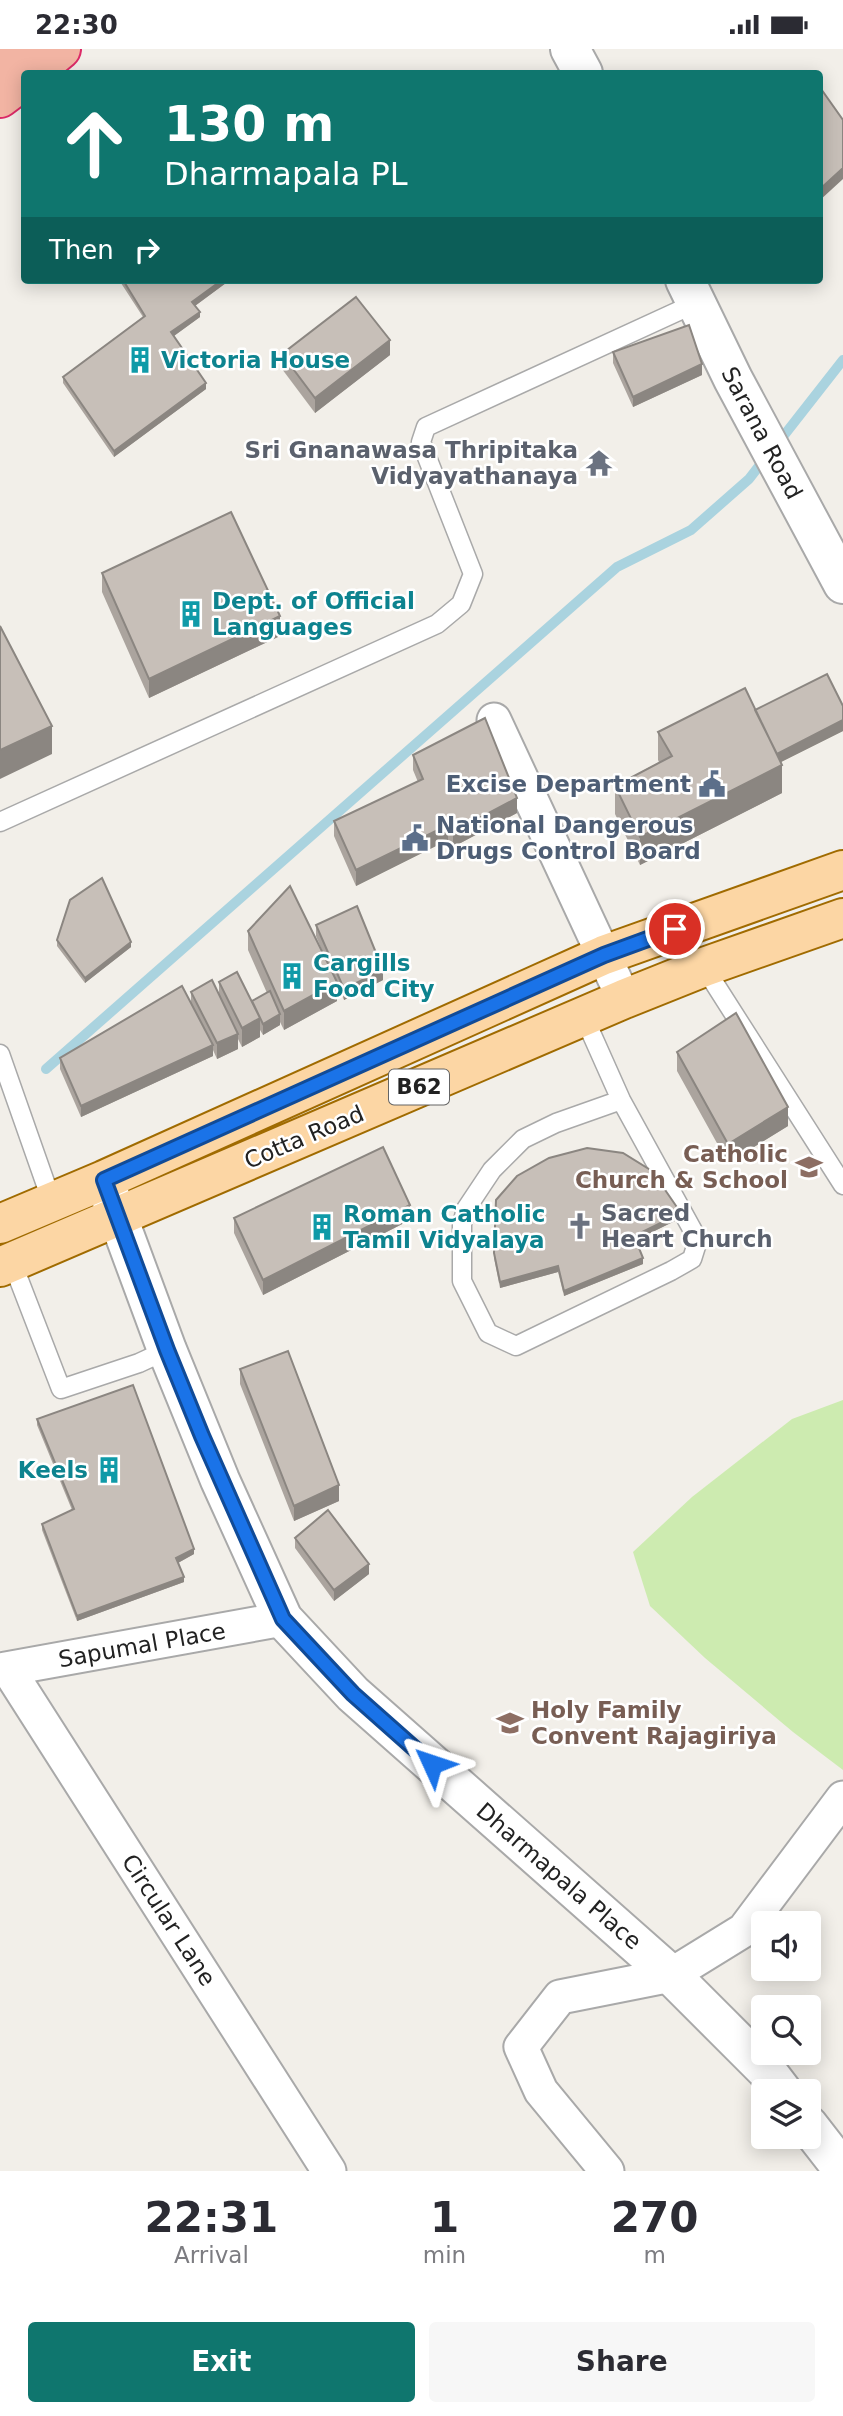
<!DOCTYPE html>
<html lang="en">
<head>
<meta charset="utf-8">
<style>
  :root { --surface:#fff; --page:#f7f7f7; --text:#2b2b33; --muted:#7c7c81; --accent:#0f766e }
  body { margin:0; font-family:"DejaVu Sans",sans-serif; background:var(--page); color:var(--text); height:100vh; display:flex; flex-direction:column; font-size:26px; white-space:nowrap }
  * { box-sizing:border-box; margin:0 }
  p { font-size:23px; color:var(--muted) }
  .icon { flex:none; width:38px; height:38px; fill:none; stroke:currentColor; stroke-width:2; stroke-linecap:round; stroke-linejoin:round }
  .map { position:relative; height:2122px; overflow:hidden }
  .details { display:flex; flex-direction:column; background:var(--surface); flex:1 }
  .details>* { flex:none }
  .hud { position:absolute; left:21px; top:21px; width:802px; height:214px; border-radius:7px; box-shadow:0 4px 18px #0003; background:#0f766e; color:#fff; overflow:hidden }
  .controls { position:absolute; left:751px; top:1862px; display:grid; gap:14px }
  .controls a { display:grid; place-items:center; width:70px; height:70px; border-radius:7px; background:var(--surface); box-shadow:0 4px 18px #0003; font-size:35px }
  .pin { position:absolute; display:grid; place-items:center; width:60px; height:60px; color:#fff; margin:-30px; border:4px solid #fff; border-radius:50%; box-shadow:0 2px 7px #0007 }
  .me { position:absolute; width:77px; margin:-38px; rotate:312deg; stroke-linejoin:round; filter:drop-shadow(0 0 5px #0008) }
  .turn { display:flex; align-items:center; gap:24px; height:147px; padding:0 28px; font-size:32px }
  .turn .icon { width:91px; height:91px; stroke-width:2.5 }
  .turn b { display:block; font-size:49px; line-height:60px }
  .then { display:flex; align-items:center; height:66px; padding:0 28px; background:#0003; gap:14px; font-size:26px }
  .eta { display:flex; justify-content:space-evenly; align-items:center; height:119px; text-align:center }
  .eta b { font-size:42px; font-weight:600; line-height:49px }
  .button { display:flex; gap:14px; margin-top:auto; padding:14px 28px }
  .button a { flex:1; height:80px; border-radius:7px; background:var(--accent); color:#fff; font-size:28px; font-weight:600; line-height:80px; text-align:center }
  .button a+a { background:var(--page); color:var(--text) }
  .status { display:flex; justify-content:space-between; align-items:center; height:49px; padding:0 35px; background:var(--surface); direction:ltr }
  .status svg { height:19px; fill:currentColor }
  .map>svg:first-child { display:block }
</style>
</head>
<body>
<div class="status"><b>22:30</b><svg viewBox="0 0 49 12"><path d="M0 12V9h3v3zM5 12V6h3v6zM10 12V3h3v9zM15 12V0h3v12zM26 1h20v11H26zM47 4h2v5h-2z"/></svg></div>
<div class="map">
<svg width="843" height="2122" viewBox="0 0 843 2122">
  <rect width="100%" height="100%" fill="#f2efe9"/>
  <path fill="#cdebb0" d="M843 1351V1721L793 1683 705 1609 650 1557 633 1503 692 1448 792 1370Z"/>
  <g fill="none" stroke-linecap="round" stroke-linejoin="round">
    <path stroke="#aad3df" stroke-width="10" d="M778 394 843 311
      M46 1020 617 518 691 481 749 430 766 408"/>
    <defs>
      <path id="service" d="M0 773 437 575 461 555 473 525 421 393 426 378 696 254
        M704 918 843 1136
        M584 968 621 1051 698 1191 692 1210 671 1222 516 1297 488 1284 462 1232V1175L466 1160 492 1121 523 1090 556 1074 621 1051
        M0 1005 52 1153
        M12 1213 61 1340 139 1314 167 1301"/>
      <path id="minor" d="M494 671 624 950
        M8 1620 329 2122
        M0 1621 283 1570
        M607 2122 541 2042 521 1998 560 1948 671 1926 744 1881 843 1749"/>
      <path id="tertiary" d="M570 0 583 24
        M685 231 733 330 843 535
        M106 1136 167 1301 220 1431 283 1570 353 1645 671 1926 766 2021 782 2042
        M808 2076 843 2121"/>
      <path id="primary" d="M0 1175 104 1131 604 906 843 821
        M0 1218 624 950 704 918 843 869"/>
      <path id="trunk" d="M0 10 18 0
        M32 24 61 0
        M0 49 24 31"/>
    </defs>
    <use href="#service" stroke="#a9a9a9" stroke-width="21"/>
    <use href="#minor" stroke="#a9a9a9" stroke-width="37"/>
    <use href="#tertiary" stroke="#a9a9a9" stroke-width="42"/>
    <use href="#primary" stroke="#a06b00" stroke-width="42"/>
    <use href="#trunk" stroke="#dc2a67" stroke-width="42"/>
    <use href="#service" stroke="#fff" stroke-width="18"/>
    <use href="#minor" stroke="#fff" stroke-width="33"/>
    <use href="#tertiary" stroke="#fff" stroke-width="38"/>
    <use href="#primary" stroke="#fcd6a4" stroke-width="38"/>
    <use href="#trunk" stroke="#f2b4a3" stroke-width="38"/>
  </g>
  <path fill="#aba49e" d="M119 231H230L195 257 200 268 174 287 206 340 114 408 63 334V328L143 268Z
    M613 303 702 326 633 358 613 314Z
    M282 305 390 306 315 364 282 320Z
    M102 524 280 587 149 649 102 543Z
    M755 661 843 682 781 713 782 744 640 816 615 765V737L659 713 658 711V683Z
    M413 706 517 764 453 798 448 791 356 837 334 787V772L418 733 413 721Z
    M316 876 383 931 344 951 337 936V952L284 981 280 973V976L263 986 260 981V988L242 998 238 990V1000L217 1010 213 1001V1007L81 1068 60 1020V1009L191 954V943L219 945V933L252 952 267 944 248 901V882L326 911 316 887Z
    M57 891 131 898 85 934 57 897Z
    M677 1003 788 1077 728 1114 677 1022Z
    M496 1151 681 1169 636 1191 643 1215 564 1247 558 1223 500 1239 494 1209Z
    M234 1169 410 1171 263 1246 234 1184Z
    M240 1320 339 1452 294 1472 240 1335Z
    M37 1370 194 1505 178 1514 184 1533 77 1572 42 1481V1475L72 1461 37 1376Z
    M295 1489 369 1525 334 1552 295 1499Z"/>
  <path fill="#8b8681" d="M843 119V130L819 152V141Z
    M222 231H230L192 259V253Z
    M200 263V268L171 289V283Z
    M390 291V306L315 364V349Z
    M702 315V326L633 358V348Z
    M206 334V340L114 408V402Z
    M280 567V587L149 649V630Z
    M843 671V682L775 716V706Z
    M52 677V705L0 730V701Z
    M782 716V744L640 816V788Z
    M517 749V764L453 798V783Z
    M448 776V791L356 837V821Z
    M131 893V898L85 934V929Z
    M383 921V931L344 951V940Z
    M337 933V952L284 981V962Z
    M280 965V976L263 986V975Z
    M260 969V988L242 998V979Z
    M238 985V1000L217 1010V994Z
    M213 996V1007L81 1068V1057Z
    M788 1058V1077L728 1114V1095Z
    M410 1156V1171L263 1246V1231Z
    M681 1164V1169L634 1192V1187Z
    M643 1209V1215L564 1247V1242Z
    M558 1217V1223L500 1239V1233Z
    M339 1436V1452L294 1472V1457Z
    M194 1500V1505L176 1515V1509Z
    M369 1515V1525L334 1552V1541Z
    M184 1528V1533L77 1572V1567Z"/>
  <path fill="#c7bfb8" stroke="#8b8681" stroke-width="2" d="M819 37 843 71V119L819 141Z
    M123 231H222L192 253 200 263 171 283 206 334 114 402 63 328 145 267Z
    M356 248 390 291 315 349 282 305Z
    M689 276 702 315 633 348 613 303Z
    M231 463 280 567 149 630 102 524Z
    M0 577 52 677 0 701Z
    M827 625 843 657V671L777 705 755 661Z
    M745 639 782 716 640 788 615 737 672 707 658 683Z
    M485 669 517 749 453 783 448 776 356 821 334 772 423 730 413 706Z
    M102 829 131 893 85 929 57 891 70 851Z
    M290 837 337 933 284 962 248 882Z
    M357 857 383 921 344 940 316 876Z
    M237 923 260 969 242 979 219 933Z
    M212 931 238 985 217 994 191 943Z
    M182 937 213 996 81 1057 60 1009Z
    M270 942 280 965 263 975 252 952Z
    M736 964 788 1058 728 1095 677 1003Z
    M383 1098 410 1156 263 1231 234 1169Z
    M587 1099 623 1104 652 1122 681 1164 634 1187 643 1209 564 1242 558 1217 500 1233 494 1204 496 1151 517 1127 549 1109Z
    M288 1302 339 1436 294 1457 240 1320Z
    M133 1336 194 1500 176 1509 184 1528 77 1567 42 1475 74 1460 37 1370Z
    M328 1461 369 1515 334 1541 295 1489Z"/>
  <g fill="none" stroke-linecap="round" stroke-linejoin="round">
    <defs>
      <path id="route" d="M432 1715 353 1645 283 1570 202 1387 167 1301 104 1131 604 906 675 880"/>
    </defs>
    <use href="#route" stroke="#114b97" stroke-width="18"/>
    <use href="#route" stroke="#1a73e8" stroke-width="12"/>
  </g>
  <defs>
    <symbol id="building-bare" viewBox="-9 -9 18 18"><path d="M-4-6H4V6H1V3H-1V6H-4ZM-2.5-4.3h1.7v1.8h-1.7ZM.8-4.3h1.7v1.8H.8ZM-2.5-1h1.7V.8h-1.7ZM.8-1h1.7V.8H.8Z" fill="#0f9aa8" stroke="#fff" stroke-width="2.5" paint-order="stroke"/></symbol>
    <symbol id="temple-bare" viewBox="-9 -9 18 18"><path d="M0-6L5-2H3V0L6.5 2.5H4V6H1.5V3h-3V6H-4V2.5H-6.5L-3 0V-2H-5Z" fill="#6b7280" stroke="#fff" stroke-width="2.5" paint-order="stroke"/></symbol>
    <symbol id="civic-bare" viewBox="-9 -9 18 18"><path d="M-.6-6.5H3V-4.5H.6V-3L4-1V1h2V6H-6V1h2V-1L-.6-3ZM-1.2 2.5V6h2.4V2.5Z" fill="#5c6f8a" stroke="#fff" stroke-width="2.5" paint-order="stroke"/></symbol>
    <symbol id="school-bare" viewBox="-9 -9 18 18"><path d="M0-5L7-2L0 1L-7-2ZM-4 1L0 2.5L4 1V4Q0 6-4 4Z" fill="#8d6e63" stroke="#fff" stroke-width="2.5" paint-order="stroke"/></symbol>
    <symbol id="church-bare" viewBox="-9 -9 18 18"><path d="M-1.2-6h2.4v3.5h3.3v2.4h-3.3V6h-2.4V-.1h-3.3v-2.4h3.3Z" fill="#6b7280" stroke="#fff" stroke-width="2.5" paint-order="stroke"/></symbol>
  </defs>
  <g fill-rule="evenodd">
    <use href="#building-bare" x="121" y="292" width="38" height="38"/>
    <use href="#temple-bare" x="580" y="395" width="38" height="38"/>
    <use href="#building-bare" x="172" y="546" width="38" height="38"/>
    <use href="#civic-bare" x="693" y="716" width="38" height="38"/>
    <use href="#civic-bare" x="396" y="770" width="38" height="38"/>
    <use href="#building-bare" x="273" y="908" width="38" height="38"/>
    <use href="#school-bare" x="790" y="1099" width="38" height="38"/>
    <use href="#church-bare" x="561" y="1158" width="38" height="38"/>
    <use href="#building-bare" x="303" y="1159" width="38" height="38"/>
    <use href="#building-bare" x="90" y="1402" width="38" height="38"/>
    <use href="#school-bare" x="491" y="1655" width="38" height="38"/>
  </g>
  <g text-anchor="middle" stroke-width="5" stroke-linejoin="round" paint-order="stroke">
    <rect fill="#fff" stroke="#646464" stroke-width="2" x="389" y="1020.5" width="60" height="35" rx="5"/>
    <g font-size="21" font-weight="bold" fill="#222">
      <text x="419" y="1045">B62</text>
    </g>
    <g font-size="23" font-weight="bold" fill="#0d838f" stroke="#fff" text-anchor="start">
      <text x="161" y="319">Victoria House</text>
      <text x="212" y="560">Dept. of Official<tspan x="212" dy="26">Languages</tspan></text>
      <text x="313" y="922">Cargills<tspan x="313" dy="26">Food City</tspan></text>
      <text x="343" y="1173">Roman Catholic<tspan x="343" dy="26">Tamil Vidyalaya</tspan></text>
      <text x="88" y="1429" text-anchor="end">Keels</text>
    </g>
    <g font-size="23" fill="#222" stroke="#fff">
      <text transform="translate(762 384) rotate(62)" y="8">Sarana Road</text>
      <text transform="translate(304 1088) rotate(-23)" y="8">Cotta Road</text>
      <text transform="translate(142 1596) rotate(-10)" y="8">Sapumal Place</text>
      <text transform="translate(559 1827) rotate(41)" y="8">Dharmapala Place</text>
      <text transform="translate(169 1871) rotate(57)" y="8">Circular Lane</text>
    </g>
    <g font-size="23" font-weight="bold" fill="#5b616d" stroke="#fff" text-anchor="end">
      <text x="578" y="409">Sri Gnanawasa Thripitaka<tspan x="578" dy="26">Vidyayathanaya</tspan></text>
      <text x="601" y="1172" text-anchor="start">Sacred<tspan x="601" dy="26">Heart Church</tspan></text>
    </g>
    <g font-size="23" font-weight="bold" fill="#4e5e75" stroke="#fff" text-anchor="end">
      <text x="691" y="743">Excise Department</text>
      <text x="436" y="784" text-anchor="start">National Dangerous<tspan x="436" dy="26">Drugs Control Board</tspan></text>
    </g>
    <g font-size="23" font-weight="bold" fill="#785e54" stroke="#fff" text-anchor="end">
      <text x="788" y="1113">Catholic<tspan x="788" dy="26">Church &amp; School</tspan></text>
      <text x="531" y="1669" text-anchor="start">Holy Family<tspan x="531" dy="26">Convent Rajagiriya</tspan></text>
    </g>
  </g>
</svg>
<div class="controls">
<a><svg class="icon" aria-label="sound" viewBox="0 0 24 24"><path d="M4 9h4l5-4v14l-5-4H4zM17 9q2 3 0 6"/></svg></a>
<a><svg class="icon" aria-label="search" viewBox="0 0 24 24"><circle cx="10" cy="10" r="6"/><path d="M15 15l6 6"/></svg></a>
<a><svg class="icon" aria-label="layers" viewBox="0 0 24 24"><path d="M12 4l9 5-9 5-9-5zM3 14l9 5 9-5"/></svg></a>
</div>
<div class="pin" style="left:675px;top:880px;background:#d93025"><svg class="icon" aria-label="arrive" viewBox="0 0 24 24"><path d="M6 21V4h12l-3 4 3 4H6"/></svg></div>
<svg class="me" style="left:432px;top:1715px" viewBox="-20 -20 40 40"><path d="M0-17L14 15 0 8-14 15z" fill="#1a73e8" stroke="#fff" stroke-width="4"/></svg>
<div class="hud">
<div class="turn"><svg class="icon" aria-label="ahead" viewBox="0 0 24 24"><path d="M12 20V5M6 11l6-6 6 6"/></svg><div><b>130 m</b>Dharmapala PL</div></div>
<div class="then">Then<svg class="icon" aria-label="right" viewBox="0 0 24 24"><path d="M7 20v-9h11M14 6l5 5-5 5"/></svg></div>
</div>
</div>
<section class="details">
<div class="eta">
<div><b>22:31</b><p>Arrival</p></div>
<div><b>1</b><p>min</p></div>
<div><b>270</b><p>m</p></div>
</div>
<div class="button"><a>Exit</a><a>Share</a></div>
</section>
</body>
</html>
